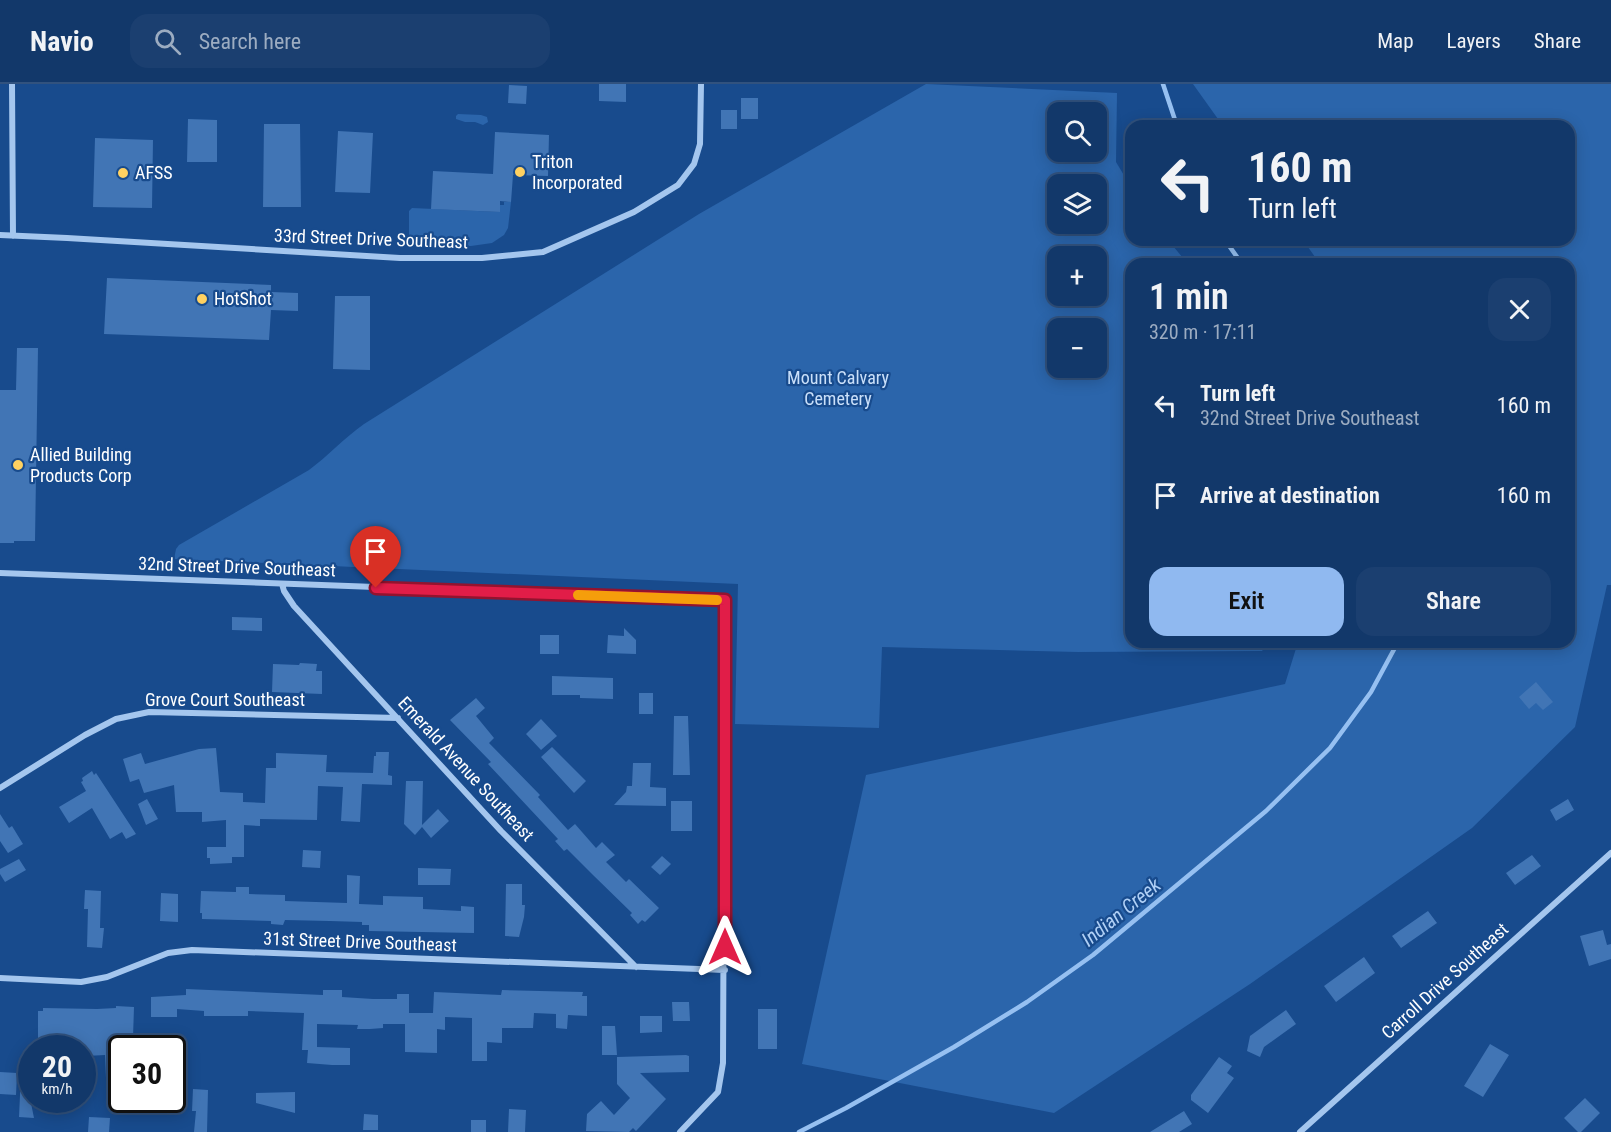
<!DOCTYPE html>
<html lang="en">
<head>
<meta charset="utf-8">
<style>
  :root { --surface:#12386a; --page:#1b3f70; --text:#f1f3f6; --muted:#9cacc1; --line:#31527e; --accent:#90b9f0 }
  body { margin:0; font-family:"Roboto Condensed",sans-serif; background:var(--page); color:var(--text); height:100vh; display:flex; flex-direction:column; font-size:22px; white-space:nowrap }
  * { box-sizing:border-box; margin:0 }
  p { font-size:20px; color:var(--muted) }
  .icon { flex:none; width:33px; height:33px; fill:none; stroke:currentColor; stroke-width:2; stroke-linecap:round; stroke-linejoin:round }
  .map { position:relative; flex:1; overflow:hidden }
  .details { position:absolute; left:1125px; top:174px; width:450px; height:390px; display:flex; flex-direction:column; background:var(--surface); border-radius:18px; box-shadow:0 3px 15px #0003,0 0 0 2px var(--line) }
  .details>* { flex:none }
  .top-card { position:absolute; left:1125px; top:36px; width:450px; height:126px; border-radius:18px; box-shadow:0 3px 15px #0003,0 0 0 2px var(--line); background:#12386a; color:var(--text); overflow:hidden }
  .buttons { position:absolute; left:1047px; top:18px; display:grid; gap:12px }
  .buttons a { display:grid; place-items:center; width:60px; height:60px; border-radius:12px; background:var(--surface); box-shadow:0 3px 15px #0003,0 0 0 2px var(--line); font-size:30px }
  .speed { position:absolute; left:18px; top:951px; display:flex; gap:12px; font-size:30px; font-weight:700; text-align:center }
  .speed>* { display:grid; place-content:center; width:78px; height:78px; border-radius:50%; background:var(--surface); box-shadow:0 3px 15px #0003,0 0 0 2px var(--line); line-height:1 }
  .speed small { font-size:15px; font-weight:400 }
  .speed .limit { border:3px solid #111; border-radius:9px; background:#fff; color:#111 }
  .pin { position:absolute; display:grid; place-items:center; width:51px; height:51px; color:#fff; margin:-62px -26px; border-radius:50% 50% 50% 0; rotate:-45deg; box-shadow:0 0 6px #0007 }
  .pin .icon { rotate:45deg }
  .me { position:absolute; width:66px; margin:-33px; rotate:0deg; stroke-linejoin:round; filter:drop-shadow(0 0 4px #0008) }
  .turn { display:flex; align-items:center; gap:21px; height:126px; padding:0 24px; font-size:27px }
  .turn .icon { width:78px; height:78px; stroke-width:2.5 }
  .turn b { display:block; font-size:42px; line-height:51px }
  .round { display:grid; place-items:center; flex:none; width:63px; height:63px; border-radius:18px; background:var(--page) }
  .summary { display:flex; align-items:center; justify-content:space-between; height:102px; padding:0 24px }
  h1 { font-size:36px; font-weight:600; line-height:45px }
  .primary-button { display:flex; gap:12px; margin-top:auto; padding:12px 24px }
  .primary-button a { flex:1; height:69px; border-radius:18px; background:var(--accent); color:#111; font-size:24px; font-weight:600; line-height:69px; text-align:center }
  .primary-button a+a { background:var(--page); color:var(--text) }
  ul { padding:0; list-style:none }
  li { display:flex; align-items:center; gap:18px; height:90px; padding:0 24px }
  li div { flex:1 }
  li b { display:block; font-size:22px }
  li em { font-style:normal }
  header { display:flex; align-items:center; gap:36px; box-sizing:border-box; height:84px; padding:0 30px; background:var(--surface); border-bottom:2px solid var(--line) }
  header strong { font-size:28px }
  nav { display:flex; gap:33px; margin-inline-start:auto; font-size:21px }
  .search { width:420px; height:54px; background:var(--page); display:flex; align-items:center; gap:15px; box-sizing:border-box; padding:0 21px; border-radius:18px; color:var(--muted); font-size:22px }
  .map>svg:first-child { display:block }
</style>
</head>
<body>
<header>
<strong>Navio</strong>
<div class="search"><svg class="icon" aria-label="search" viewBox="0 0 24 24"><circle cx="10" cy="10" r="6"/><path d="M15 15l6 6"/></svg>Search here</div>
<nav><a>Map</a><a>Layers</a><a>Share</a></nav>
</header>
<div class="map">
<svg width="1611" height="1048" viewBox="0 0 1611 1048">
  <rect width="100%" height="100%" fill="#184b8d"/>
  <path fill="#2b65ab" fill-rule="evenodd" d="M926 0 1117 9 1116 78 1131 103V156H1168L1188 180H1131V558H1269L1262 567 1078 568 882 563 879 644 735 640 738 500 174 475 176 465 179 461 309 386C328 372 344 354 364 340L699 130ZM1058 28H1096V68H1058ZM1058 100H1096V140H1058ZM1058 172H1096V212H1058ZM1058 244H1096V284H1058Z
    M1193 0H1611V501H1607L1575 643 1472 744 1250 900 1054 1029 802 980 866 691 1285 600 1298 558H1569V180H1320L1303 156H1569V42H1223Z
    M458 30 481 31 487 33 488 38 483 41 475 38H465L456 35V32Z
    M504 118H511L508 144 504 151 492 159 471 162 417 161 409 155V127L412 124 499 128 500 121H504Z"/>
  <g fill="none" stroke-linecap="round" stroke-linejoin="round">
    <path stroke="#96c0f1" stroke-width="4.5" d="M1163 0 1177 42
      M1225 156 1242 180
      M799 1048 846 1024 954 963 1027 918 1093 871 1266 727 1330 664 1371 608 1398 558"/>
  </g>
  <path fill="#4175b5" d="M599 0H626V18L599 17Z
    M509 1 527 2 526 20 508 19Z
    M741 14H758V35H741Z
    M721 26H737V45H721Z
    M188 35 217 36V78H187Z
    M264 40H300L301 123H263Z
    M338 47 373 49 370 109 335 108Z
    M495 48 549 51 548 92 513 91 511 118 500 117V128L431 125 433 87 493 90Z
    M95 54 153 56 152 124 93 123Z
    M107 194 271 201V208L298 209V227L271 226 269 256 104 250Z
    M335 212H370V286L333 285Z
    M17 264H38L35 457H14V459H0V306H16Z
    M232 533 262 534V547L232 546Z
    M624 544 636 556V570L607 569 608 551 624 552Z
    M540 551H559V570H540Z
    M300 579 317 580 316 587H322V610L272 608 273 580 299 581Z
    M552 592 613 594V615L580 614V611H552Z
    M1536 598 1553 618 1543 626 1536 619 1529 625 1519 613Z
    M639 609H653V630H639Z
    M476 614 485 624 476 632 494 654 489 659 540 711 538 713 568 746 575 740 596 764 602 758 615 771 606 778 626 798 629 795 659 824 645 838 642 836 638 840 630 831 632 829 593 791 567 765 564 767 555 757 558 755 488 680 491 678 450 636Z
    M674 632H688L690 691H673Z
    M541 635 557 652 541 666 526 650Z
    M552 663 586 697 574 709 541 673Z
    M216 664 220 708 243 709V718L265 719 266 684H276V669L327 671 326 688 373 689 374 672H376V668H389L388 691 392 692V701L362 700 360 738 341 737 343 703 318 702 317 736 260 735V742L244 741V773H232V779L210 780V774H207V763H226V736L202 738V728H176L174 701 144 709 139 695 130 698 123 675 141 669 145 680 199 665Z
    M633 679H651L650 703 666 704V722L614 721 626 708 627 702H632Z
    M92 687 94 691 96 689 136 750 126 755 122 748 110 755 92 724 69 739 59 723 86 707 81 698 83 697 82 694Z
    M406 697H423L422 741 438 725 449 737 431 754 422 743 415 751 404 740Z
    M147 715 158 735 146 741 138 720Z
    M1568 715 1574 726 1556 737 1550 726Z
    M671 717H692V747H671Z
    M0 730 9 744 12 742 23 760 8 769 0 757Z
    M303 766 321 767 320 784 302 783Z
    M1532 771 1541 782 1515 801 1506 789Z
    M662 772 671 780 660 791 651 783Z
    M19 775 26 786 5 798 0 790V785Z
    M418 784 451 785 450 801H418Z
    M347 791 360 792 359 820 383 821V812L423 813V825L461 827V822L474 823V849L369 847V841H362V838L330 837 285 836 283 841 271 840V837L202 835V829H200L201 807 236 808V803H249V810L285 811V817L347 819Z
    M506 800H522V821H525L524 833 519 853 505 852Z
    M85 806 101 807 100 844H104L102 864 87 863 88 825H84Z
    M161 809 178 810V838L160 837Z
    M1428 827 1437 839 1401 864 1392 852Z
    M1603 846 1607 861 1611 860V875L1589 882 1580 852Z
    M1364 873 1375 889 1336 918 1324 902Z
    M186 905 323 911V906H342V913L373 915H397V910H409V929H433L434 908 501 911 502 906 583 908 582 912H587V932L568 931 567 945 556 944V930L534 929 533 944H502V959L487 958V977H472V934L445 933V946L437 945V969L405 968V940H383V944L370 945H357L358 941 317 940V963L350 964V981H332L307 979 308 966H302L304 929 248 927V932H204V927L177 925V933H151V913L186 911Z
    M672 918H689L690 937H673Z
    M116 922 134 923 133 954H122V994H106L105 971 86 972V964H38V927H43V924L97 925 116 924Z
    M758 925H777V965H758Z
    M1286 926 1296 940 1264 963 1260 973 1247 967 1250 952Z
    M640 932H662V948L640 949Z
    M602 942H615L617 971H602Z
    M1490 960 1509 971 1483 1013 1464 1002Z
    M686 971 689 972V988L640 989 666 1015 636 1047 633 1044 629 1048 586 1047 587 1030 601 1017 614 1031 630 1014 617 1000V973Z
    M1219 973 1232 982 1227 989 1234 994 1208 1029 1191 1016V1011Z
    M0 988 17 989 16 1011 0 1010Z
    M21 989H25L34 1034 19 1033Z
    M193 1005 208 1006 207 1048H194L196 1027H192Z
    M295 1008V1029L256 1019V1009Z
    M1585 1014 1600 1029 1581 1048H1578L1564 1034Z
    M509 1025 526 1026 525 1048H508Z
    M1184 1027 1192 1040 1179 1048H1150Z
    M364 1030 378 1031V1046H363Z
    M89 1033 110 1034 109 1048H88Z
    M471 1036H486V1048H471Z"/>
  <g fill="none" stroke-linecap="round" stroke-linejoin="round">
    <path stroke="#a4c6ee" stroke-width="6" d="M12 0 13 152
      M0 151 67 154 400 174H482L543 168 634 128 678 101 694 80 700 60 701 0
      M0 489 725 516 723 979 718 1008 680 1048
      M282 500 284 507 294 522 501 747 636 883
      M0 704 85 651 116 635 149 628 398 634
      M0 894 81 898 107 893 168 869 192 866 725 886
      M1300 1048 1611 769"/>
  </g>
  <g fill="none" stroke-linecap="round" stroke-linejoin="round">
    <defs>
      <path id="route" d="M376 504 725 516V863"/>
    </defs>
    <use href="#route" stroke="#92132f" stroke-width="15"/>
    <use href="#route" stroke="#e11d48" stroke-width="10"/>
    <path stroke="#f59e0b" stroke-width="10" d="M578 511 717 516"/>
  </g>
  <g fill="#ffd161" stroke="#184b8d" stroke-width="2">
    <circle cx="520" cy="88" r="6"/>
    <circle cx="123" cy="89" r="6"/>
    <circle cx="202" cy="215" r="6"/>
    <circle cx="18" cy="381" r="6"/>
  </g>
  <g text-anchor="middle" stroke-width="4.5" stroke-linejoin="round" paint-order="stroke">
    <g font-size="18" fill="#fff" stroke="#184b8d" text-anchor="start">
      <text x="532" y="84">Triton<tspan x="532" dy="21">Incorporated</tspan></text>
      <text x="135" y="95">AFSS</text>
      <text x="214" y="221">HotShot</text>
      <text x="30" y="377">Allied Building<tspan x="30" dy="21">Products Corp</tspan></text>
    </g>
    <g font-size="18" fill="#fff" stroke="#184b8d">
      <text transform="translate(371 155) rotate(2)" y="6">33rd Street Drive Southeast</text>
      <text transform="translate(237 483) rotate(2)" y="6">32nd Street Drive Southeast</text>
      <text x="225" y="622">Grove Court Southeast</text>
      <text transform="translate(466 685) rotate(47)" y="6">Emerald Avenue Southeast</text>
      <text transform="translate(360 858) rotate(2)" y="6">31st Street Drive Southeast</text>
      <text transform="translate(1445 897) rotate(-42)" y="6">Carroll Drive Southeast</text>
    </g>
    <g font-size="18" fill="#cae0fa" stroke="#184b8d">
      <text x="838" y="300">Mount Calvary<tspan x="838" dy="21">Cemetery</tspan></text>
    </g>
    <g font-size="20" font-style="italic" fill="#b0d0f6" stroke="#184b8d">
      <text transform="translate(1121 828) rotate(-39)" y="7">Indian Creek</text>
    </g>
  </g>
</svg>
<div class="buttons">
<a><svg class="icon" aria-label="search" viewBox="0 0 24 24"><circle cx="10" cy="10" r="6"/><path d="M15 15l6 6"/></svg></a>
<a><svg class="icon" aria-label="layers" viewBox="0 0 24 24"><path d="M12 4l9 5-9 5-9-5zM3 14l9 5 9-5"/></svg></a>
<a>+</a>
<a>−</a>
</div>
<div class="speed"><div>20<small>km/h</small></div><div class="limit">30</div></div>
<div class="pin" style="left:376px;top:504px;background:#d93025"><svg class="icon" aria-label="arrive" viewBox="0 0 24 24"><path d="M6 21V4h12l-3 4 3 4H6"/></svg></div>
<svg class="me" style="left:725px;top:863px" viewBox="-20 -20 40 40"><path d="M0-17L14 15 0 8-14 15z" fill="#e11d48" stroke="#fff" stroke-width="4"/></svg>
<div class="top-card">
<div class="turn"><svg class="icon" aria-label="left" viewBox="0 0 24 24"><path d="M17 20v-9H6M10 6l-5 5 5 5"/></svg><div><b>160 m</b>Turn left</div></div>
</div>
<section class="details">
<div class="summary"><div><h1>1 min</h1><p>320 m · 17:11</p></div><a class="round"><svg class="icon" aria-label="close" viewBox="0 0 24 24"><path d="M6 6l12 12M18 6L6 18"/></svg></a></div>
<ul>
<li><svg class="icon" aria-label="left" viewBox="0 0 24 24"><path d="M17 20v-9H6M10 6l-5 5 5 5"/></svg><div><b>Turn left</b><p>32nd Street Drive Southeast</p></div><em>160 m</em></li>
<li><svg class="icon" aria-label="arrive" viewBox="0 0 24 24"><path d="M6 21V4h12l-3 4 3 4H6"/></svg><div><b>Arrive at destination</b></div><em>160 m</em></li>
</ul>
<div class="primary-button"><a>Exit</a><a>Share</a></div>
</section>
</div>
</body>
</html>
